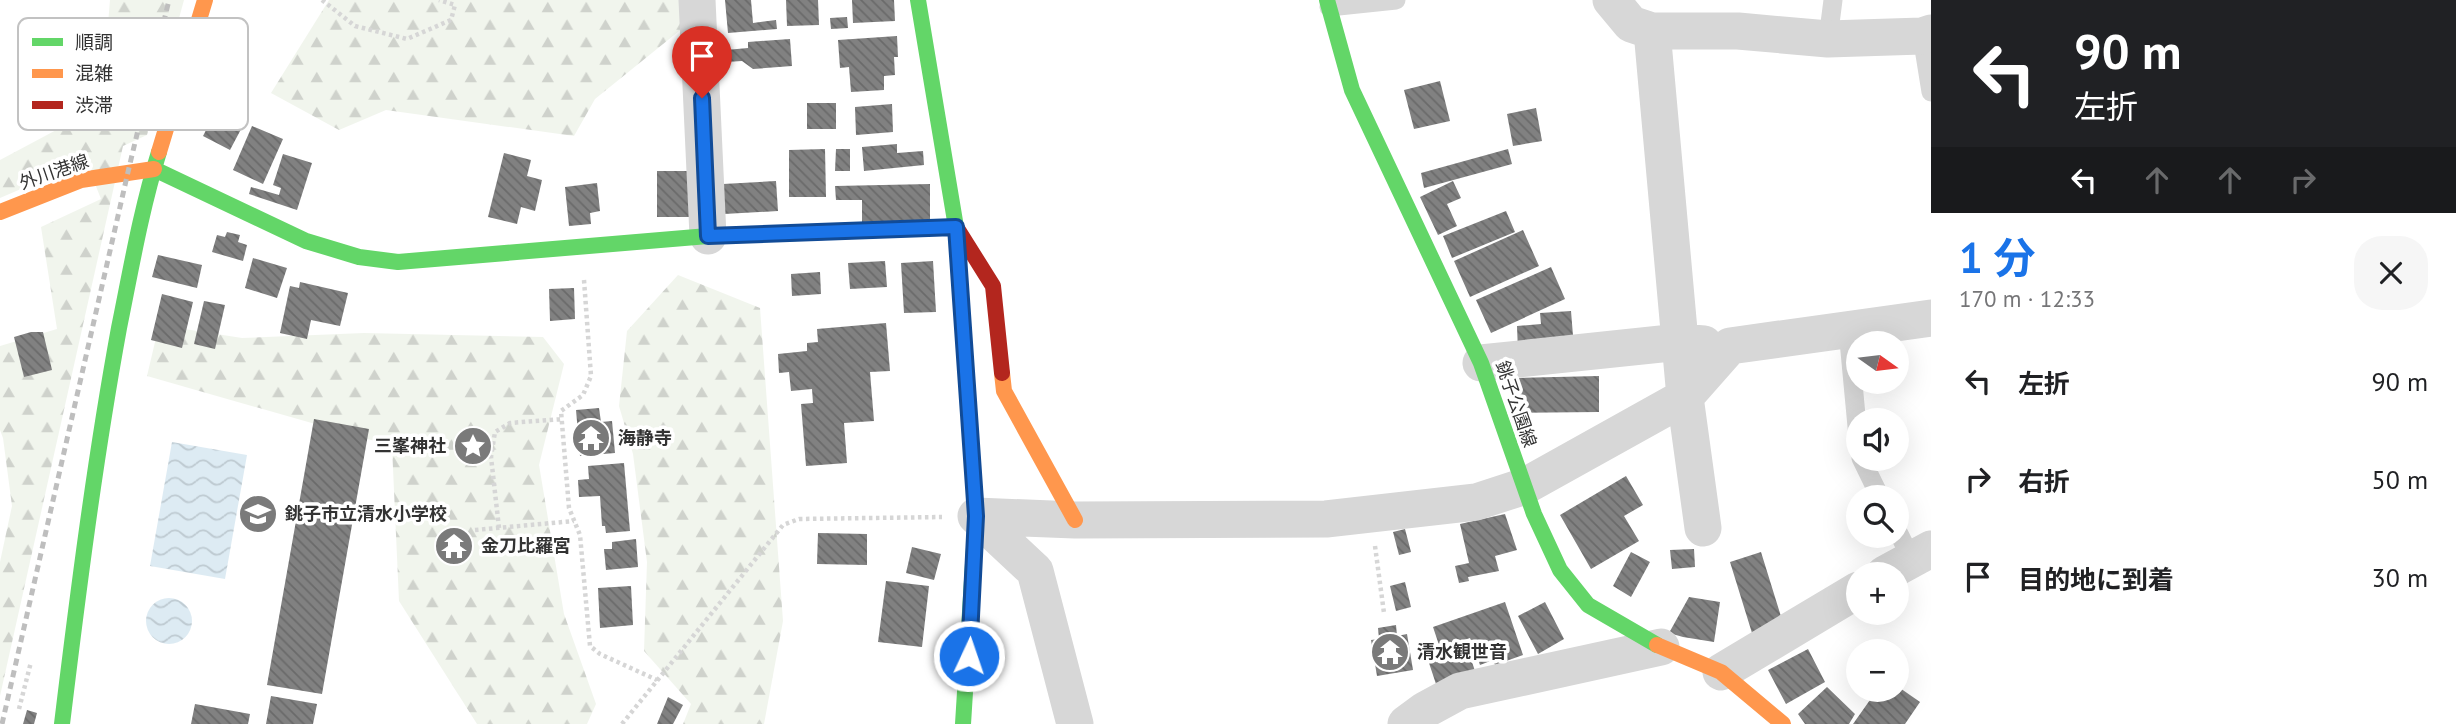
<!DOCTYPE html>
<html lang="ja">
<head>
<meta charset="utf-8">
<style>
  :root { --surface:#fff; --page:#f6f6f6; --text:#202124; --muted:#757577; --accent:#1a73e8 }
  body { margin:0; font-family:"PT Sans","Noto Sans JP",sans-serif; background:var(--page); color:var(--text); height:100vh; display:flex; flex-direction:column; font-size:26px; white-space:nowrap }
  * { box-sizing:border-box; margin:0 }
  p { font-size:23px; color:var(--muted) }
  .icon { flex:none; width:38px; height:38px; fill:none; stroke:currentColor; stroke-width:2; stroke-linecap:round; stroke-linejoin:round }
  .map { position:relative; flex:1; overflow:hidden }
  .details { display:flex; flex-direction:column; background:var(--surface); width:525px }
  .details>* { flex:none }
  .top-card { background:#202124; color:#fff; overflow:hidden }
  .needle { width:46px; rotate:104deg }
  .buttons { position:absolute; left:1846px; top:331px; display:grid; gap:14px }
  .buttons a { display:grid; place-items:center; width:63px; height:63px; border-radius:50%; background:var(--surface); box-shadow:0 7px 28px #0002; font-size:35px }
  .pin { position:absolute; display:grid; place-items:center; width:60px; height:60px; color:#fff; margin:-72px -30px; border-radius:50% 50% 50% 0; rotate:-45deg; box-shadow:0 0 7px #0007 }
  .pin .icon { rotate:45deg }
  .me { position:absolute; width:77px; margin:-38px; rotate:3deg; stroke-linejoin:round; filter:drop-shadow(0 0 5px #0008) }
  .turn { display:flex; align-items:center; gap:24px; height:147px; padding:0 28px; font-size:32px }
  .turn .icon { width:91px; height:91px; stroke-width:2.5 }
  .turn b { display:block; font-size:49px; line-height:60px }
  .lanes { display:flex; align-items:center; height:66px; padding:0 28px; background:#0003; justify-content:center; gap:35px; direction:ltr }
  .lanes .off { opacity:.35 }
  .round { display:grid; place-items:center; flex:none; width:74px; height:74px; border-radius:28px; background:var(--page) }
  .headline { display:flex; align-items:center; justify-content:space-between; height:119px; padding:0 28px }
  h1 { font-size:42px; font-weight:700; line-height:52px; color:var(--accent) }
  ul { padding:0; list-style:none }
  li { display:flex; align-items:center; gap:21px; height:98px; padding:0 28px }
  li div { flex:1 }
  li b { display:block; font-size:26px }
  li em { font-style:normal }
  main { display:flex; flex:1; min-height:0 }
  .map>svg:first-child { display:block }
</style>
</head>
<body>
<main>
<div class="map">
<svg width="1931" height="724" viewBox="0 0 1931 724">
  <defs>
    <pattern id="forest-firs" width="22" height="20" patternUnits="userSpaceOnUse" patternTransform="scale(1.75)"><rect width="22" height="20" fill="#f1f5ed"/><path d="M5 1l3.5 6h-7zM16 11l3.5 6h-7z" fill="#cfd2cc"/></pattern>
    <pattern id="water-waves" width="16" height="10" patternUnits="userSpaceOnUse" patternTransform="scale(1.75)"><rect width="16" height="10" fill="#ddebf3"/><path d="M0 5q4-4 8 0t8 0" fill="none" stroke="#becad1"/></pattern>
    <pattern id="building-back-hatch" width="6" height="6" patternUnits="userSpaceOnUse" patternTransform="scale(1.75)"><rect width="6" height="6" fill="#818181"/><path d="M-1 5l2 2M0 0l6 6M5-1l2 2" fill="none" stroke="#6a6a6a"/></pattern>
  </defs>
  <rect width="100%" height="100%" fill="#fff"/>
  <path fill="url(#forest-firs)" d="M110 0H184L147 135 123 146 0 696V562L12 506 3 438 0 430V346L57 329 41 227 101 199 86 161 0 198V160L60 128 106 48Z
    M329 0H691L694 19 595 99 574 136 386 110 339 130 271 93Z
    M678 275 760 308 783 621 764 724H683L691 704 644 651 647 562 633 454 619 406 627 331Z
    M159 325 242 338 364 333 543 337 564 364 539 465 564 614 596 704 587 724H477L399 601 392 446 147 376Z"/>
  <path fill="url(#water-waves)" d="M172 442 247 455 225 579 150 566Z
    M146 621a23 23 0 1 1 46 0a23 23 0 1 1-46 0Z"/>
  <path fill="url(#building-back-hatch)" d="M725 0H751L753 23 776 20 777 29 728 33Z
    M786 0H818L819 25 787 26Z
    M852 0H894L895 21 853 23Z
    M847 17 848 28 831 29 830 18Z
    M897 36 898 57H894L895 75 884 76V90L851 92 849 67 840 68 838 40Z
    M790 39 792 66 753 69 742 61 726 62V50L748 48V42Z
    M1440 81 1450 121 1414 129 1404 90Z
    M221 101 248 116 230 150 203 136Z
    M807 103H836V129H807Z
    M892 104 893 132 856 135 855 107Z
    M1536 108 1542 141 1513 146 1507 114Z
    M252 126 283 139 263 184 233 170Z
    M897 144V153L923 151 924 165 864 171 862 147Z
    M825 149 826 197H789V150Z
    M836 149H850V171H835Z
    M1508 149 1512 164 1424 188 1421 173Z
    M504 153 531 160 527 176 542 180 535 211 521 207 517 224 488 217Z
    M283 154 312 163 297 210 249 194 251 187 279 195 281 188 273 185Z
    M657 171H696V217H657Z
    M776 181 778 211 724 214 723 184Z
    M1453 181 1461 198 1447 204 1457 226 1438 235 1420 197Z
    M597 183 600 211 590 213 591 224 569 226 565 187Z
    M930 184V220L862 222V200H836L835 186Z
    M1506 211 1515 232 1452 258 1443 236Z
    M1523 230 1539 266 1470 297 1454 261Z
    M227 232 240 235 238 242 247 245 243 261 212 252 217 235 225 237Z
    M158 255 202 265 197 288 152 277Z
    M253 258 287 268 277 298 245 288Z
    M885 261 887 287 850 289 848 263Z
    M933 261 936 312 904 313 901 263Z
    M1551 267 1565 299 1491 333 1476 300Z
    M820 272 821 294 792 296 791 274Z
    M300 282 348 293 340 326 311 320 307 339 280 333 290 286 299 288Z
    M574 288 575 319 550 321 549 289Z
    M162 294 193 302 182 348 151 340Z
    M204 301 225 305 215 349 194 344Z
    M1571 311 1574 348 1518 352 1517 326 1541 324 1540 313Z
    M886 323 890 371 870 372 874 421 844 423 847 463 806 466 801 404 813 403 812 389 791 391 789 372 779 373 778 354 807 351V343L818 342 817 329Z
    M31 332H43L52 370 24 377 14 337Z
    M1599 376V412L1512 413V378Z
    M599 408 601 422 612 421 615 453 580 456 576 410Z
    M314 419 369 429 322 694 267 685Z
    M624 463 630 531 606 533 605 526H602L600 496 579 497 578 480 589 479 588 466Z
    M1626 476 1643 505 1624 516 1639 541 1591 569 1560 515Z
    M1505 514 1517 550 1495 556 1499 571 1468 577 1469 581 1459 583 1455 566 1469 563 1460 524Z
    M1405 529 1411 552 1399 555 1393 532Z
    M462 530V555L445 556V531Z
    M818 533 867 534V565L817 564Z
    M636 539 638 567 606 570 604 549H612V542Z
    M912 547 941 554 934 580 906 573Z
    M1694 549 1695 567 1672 569 1670 550Z
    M1631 552 1650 562 1631 597 1613 586Z
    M1761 552 1783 623 1752 633 1730 562Z
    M886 581 929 586 922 647 878 642Z
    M1405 582 1411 607 1396 611 1390 586Z
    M631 586 633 625 600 628 598 588Z
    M1689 597 1720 602 1714 642 1683 637 1669 633Z
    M1505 602 1523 655 1495 665 1493 660 1480 665 1470 638 1440 648 1433 627Z
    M1545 602 1564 639 1538 654 1518 616Z
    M1396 625 1397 636 1407 634 1413 670 1377 676 1371 640 1379 639 1378 628Z
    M1466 644 1475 671 1436 684 1427 657Z
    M1808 649 1825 682 1786 704 1768 670Z
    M1897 686 1920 702 1905 724H1853L1877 690H1897Z
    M1827 687 1855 714 1849 724H1805L1798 714Z
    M271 696 317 704 313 724H266Z
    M668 697 683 705 673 724H657Z
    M195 704 250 714 248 724H191Z
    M27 710 37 713 34 724H23Z"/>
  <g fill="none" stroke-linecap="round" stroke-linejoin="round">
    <path stroke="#d6d6d6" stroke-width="4.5" stroke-dasharray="3.5 3.5" stroke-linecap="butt" d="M322 0 355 26 407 39 451 20 455 5 439 0
      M584 280 591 376 583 395 561 411 569 508 580 535 590 646 600 654 657 680
      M499 528 491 457 495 432 510 423 562 419
      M475 530 574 521
      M1375 546 1384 613
      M19 709 31 662
      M622 724 783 525 799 519 942 517"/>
    <path stroke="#d7d7d7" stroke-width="19" d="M1329 7 1396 0
      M1922 36 1931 92
      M1828 39 1833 0
      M1848 330 1858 437
      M1861 458 1880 497
      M1897 530 1911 558"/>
    <path stroke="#d7d7d7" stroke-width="37" d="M697 0 708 236
      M1611 0 1631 24 1652 31H1738L1828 39 1922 36 1931 33
      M1652 31 1685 397 1703 528
      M1481 363 1680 342 1704 344
      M976 516 1075 520 1326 519 1476 502 1525 486 1685 397 1730 346 1931 318
      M976 516 1035 571 1075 724
      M1885 574 1931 549
      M1721 672 1858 590
      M1406 724 1425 710 1460 691 1661 647"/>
    <path stroke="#63d668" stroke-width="16" d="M918 0 956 227 976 516 963 724
      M1327 0 1352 90 1481 363 1534 514 1560 570 1588 605 1657 645
      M154 169 306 241 359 257 398 262 708 236 799 233
      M62 724C78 592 95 459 119 328 131 269 141 210 159 152"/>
    <path stroke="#ff974d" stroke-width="16" d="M159 152 205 0
      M0 212 81 180 154 169
      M1002 373 1004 391 1075 520
      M1657 645 1721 672 1783 724"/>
    <path stroke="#b3261e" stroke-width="16" d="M799 233 956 227 993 286 1002 373"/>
    <path stroke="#bebebe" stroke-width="5" stroke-dasharray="7 5" stroke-linecap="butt" d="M2 724 128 172 169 0"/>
  </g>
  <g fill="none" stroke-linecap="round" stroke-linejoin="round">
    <defs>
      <path id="route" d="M702 98 708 236 956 227 976 516 969 656"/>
    </defs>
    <use href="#route" stroke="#114b97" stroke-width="18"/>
    <use href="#route" stroke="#1a73e8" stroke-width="12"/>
  </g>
  <defs>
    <symbol id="temple-disc" viewBox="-11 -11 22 22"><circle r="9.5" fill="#7a7a7a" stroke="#fff"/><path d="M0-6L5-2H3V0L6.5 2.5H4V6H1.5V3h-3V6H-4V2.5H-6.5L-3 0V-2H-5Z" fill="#fff"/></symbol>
    <symbol id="sight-disc" viewBox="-11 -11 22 22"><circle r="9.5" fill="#7a7a7a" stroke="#fff"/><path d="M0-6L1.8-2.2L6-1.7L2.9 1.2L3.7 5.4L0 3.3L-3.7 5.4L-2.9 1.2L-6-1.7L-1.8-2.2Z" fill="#fff"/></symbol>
    <symbol id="school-disc" viewBox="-11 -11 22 22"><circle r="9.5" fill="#7a7a7a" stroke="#fff"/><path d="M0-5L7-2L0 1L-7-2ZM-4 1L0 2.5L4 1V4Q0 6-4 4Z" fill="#fff"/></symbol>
  </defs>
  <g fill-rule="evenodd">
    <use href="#temple-disc" x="569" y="416" width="44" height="44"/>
    <use href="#sight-disc" x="451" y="424" width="44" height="44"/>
    <use href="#school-disc" x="236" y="492" width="44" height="44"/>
    <use href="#temple-disc" x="432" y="524" width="44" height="44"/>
    <use href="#temple-disc" x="1368" y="630" width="44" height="44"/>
  </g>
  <g text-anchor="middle" stroke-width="7" stroke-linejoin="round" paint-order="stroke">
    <g font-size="18" fill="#333" stroke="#fff">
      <text transform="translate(54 172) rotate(-19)" y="6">外川港線</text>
      <text transform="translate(1516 404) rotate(71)" y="6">銚子公園線</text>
    </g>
    <g font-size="18" font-weight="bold" fill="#333" stroke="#fff" text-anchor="start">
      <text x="618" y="444">海静寺</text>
      <text x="446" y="452" text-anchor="end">三峯神社</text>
      <text x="285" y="520">銚子市立清水小学校</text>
      <text x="481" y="552">金刀比羅宮</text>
      <text x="1417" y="658">清水観世音</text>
    </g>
  </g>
  <rect x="18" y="18" width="230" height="112" rx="10" fill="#fff" stroke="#c2c2c2" stroke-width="2"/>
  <rect x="32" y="38" width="31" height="8" fill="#63d668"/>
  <rect x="32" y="69" width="31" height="9" fill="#ff974d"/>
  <rect x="32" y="101" width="31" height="8" fill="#b3261e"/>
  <g font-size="19" fill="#333">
    <text x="75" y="49">順調</text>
    <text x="75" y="80">混雑</text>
    <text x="75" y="112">渋滞</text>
  </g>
</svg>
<div class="buttons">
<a><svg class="needle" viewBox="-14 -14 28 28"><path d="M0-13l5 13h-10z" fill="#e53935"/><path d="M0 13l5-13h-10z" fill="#757577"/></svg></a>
<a><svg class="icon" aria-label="sound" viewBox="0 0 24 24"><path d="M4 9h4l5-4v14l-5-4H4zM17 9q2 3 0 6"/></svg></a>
<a><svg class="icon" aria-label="search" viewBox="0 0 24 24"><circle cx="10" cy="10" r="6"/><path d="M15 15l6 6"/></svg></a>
<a>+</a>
<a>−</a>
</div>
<div class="pin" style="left:702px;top:98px;background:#d93025"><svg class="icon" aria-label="arrive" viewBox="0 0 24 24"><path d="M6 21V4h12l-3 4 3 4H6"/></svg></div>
<svg class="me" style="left:969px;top:656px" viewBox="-20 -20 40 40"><circle r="17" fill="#1a73e8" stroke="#fff" stroke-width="3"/><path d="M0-11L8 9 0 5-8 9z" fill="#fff"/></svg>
</div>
<section class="details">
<div class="top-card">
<div class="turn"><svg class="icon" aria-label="left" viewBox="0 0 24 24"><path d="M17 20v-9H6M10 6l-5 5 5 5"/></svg><div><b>90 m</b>左折</div></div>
<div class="lanes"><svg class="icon" aria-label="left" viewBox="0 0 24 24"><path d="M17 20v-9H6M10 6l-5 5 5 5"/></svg><svg class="icon off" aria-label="ahead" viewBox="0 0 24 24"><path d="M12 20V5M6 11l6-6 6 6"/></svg><svg class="icon off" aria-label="ahead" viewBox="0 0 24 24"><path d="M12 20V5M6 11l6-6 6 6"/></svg><svg class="icon off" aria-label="right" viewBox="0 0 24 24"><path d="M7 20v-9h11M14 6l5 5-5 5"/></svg></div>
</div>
<div class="headline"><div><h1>1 分</h1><p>170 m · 12:33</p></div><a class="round"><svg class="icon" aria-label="close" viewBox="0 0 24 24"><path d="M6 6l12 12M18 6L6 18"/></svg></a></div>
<ul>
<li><svg class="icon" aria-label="left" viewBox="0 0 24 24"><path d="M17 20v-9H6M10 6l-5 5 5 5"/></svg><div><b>左折</b></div><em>90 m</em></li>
<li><svg class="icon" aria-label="right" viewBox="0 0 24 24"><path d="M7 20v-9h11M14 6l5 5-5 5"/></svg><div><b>右折</b></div><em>50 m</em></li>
<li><svg class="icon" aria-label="arrive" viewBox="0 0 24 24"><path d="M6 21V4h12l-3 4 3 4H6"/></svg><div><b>目的地に到着</b></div><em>30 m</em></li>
</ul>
</section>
</main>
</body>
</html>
